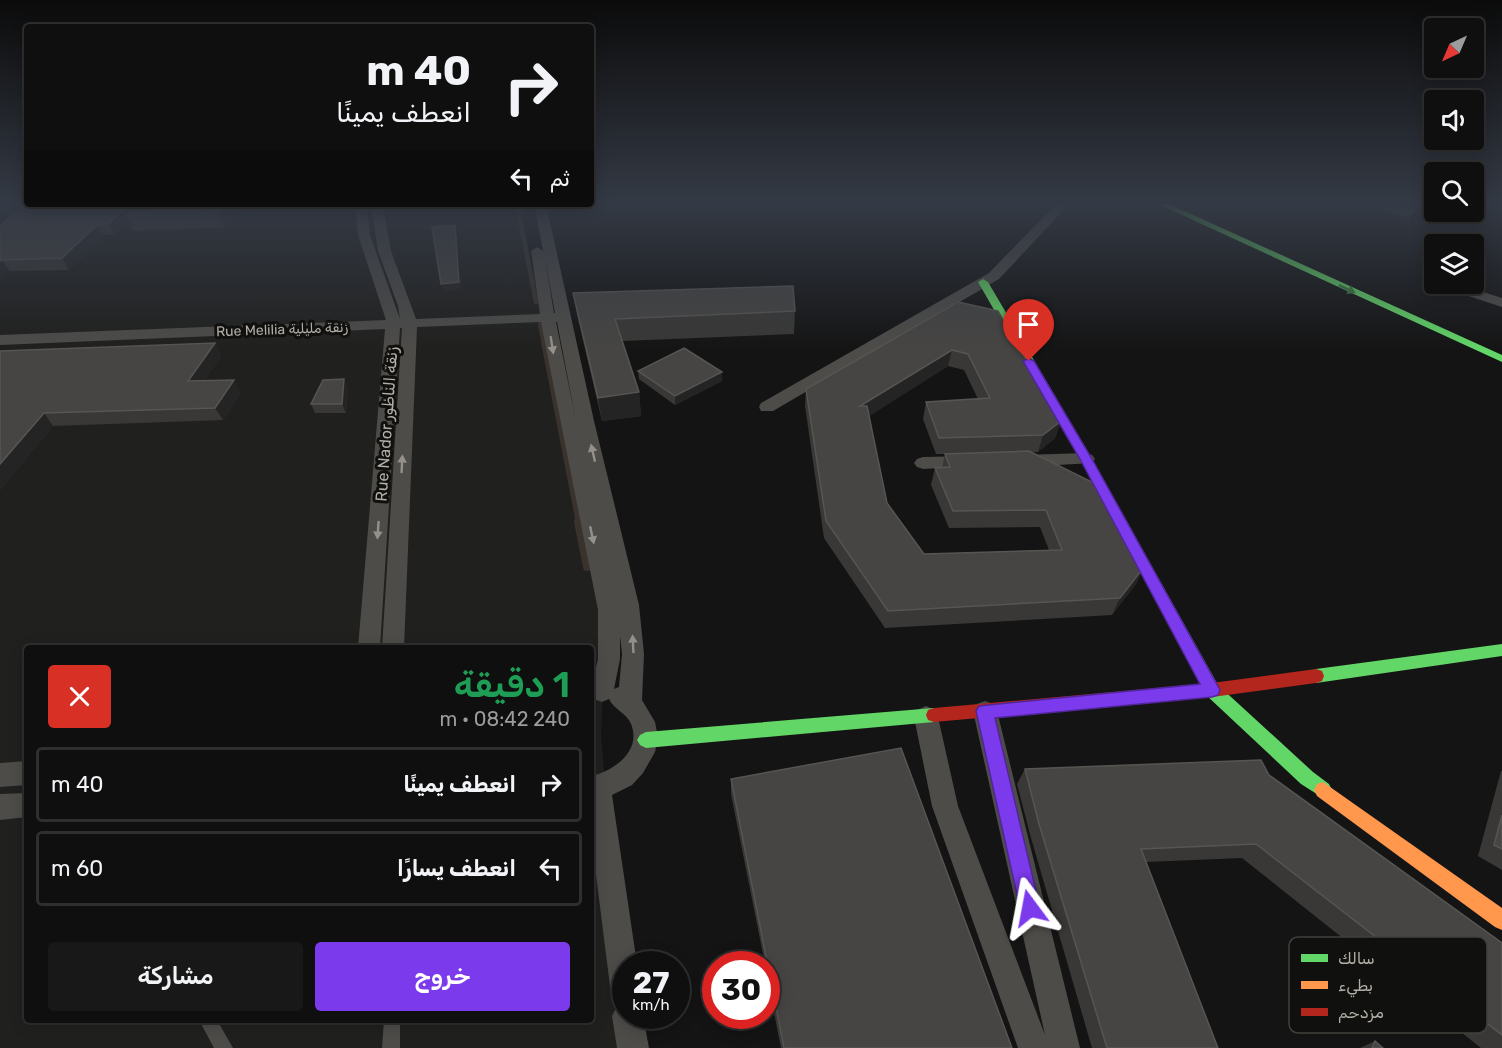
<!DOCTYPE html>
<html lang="ar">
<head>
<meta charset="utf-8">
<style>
  :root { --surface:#0f0f0f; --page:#181818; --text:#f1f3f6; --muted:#9b9c9e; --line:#2f2f2f; --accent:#7c3aed }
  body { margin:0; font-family:Rubik,"Noto Naskh Arabic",sans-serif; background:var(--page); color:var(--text); direction:rtl; height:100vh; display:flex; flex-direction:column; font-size:22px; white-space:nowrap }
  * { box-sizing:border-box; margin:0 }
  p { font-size:20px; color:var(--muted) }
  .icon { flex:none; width:33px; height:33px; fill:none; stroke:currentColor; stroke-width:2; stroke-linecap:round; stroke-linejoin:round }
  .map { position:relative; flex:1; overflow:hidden; direction:ltr }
  .side { position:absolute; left:24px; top:645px; width:570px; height:378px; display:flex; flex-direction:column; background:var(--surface); border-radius:6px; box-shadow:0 3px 15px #0003,0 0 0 2px var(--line); direction:rtl }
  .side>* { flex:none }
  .banner { position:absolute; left:24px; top:24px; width:570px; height:183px; border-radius:6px; box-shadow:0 3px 15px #0003,0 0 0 2px var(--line); direction:rtl; background:#0f0f0f; color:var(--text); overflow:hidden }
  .needle { width:39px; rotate:224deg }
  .buttons { position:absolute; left:1424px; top:18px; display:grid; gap:12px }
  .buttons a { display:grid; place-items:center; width:60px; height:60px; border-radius:6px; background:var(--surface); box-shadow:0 3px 15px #0003,0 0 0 2px var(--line); font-size:30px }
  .speed { position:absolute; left:612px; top:951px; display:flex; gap:12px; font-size:30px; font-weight:700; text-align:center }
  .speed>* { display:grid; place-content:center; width:78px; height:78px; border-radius:50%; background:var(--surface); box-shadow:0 3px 15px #0003,0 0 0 2px var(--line); line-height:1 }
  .speed small { font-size:15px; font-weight:400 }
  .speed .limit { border:9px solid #d22; background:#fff; color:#111 }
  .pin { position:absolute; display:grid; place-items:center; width:51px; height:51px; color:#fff; margin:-62px -26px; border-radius:50% 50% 50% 0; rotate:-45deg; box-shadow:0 0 6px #0007 }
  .pin .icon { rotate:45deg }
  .me { position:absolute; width:66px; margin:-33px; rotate:347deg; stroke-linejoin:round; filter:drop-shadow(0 0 4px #0008) }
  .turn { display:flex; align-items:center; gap:21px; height:126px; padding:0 24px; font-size:27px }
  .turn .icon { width:78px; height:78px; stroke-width:2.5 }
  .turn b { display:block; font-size:42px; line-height:51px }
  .then { display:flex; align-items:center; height:57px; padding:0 24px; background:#0003; gap:12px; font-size:22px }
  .round { display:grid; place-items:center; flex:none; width:63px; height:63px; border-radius:6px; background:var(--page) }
  .overview { display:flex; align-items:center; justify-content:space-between; height:102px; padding:0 24px }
  h1 { font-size:36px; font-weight:600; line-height:45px; color:#1e9e55 }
  .button { display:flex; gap:12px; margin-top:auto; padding:12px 24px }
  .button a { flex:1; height:69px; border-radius:6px; background:var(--accent); color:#fff; font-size:24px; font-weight:600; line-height:69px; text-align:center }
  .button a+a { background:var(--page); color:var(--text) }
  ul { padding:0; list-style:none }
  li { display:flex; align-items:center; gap:18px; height:75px; margin:0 12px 9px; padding:0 12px; border:3px solid var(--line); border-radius:6px }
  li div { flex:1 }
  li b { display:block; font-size:22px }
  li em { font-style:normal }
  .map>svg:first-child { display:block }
</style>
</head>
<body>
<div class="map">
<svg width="1502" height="1048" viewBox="0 0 1502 1048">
  <rect width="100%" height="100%" fill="#141414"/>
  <path fill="#20201e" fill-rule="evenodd" d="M0 203 519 204 606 610 601 737 629 1048H0ZM27 648H591V1020H27Z"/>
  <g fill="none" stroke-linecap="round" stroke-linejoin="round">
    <path stroke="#3a332d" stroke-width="4.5" d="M517 204 536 302
      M540 324 544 344"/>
    <path stroke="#3a332d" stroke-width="6" d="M544 342 579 523"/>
    <path stroke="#3a332d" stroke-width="8" d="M578 522 587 567"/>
    <path fill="#4d4c49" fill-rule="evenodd" d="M199 1020H217L233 1048H214Z
      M384 1020H400V1048H382Z"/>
    <path fill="#4d4c49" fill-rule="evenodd" d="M1057 203H1070L999 279 773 411H761L759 407 761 403 989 273Z
      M355 204H367L370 235 400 319 398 306 378 251 371 204H383L391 251 416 319 540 314 531 251 537 247 543 251 534 204H546L594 421 639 605 644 654 642 700 655 722 658 737 655 752 643 773 632 785 612 795 637 964H626V1016H643L649 1048H617L612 1016 617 1006 611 994 591 835V776C614 771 642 751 631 724 627 713 614 710 609 699L602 702 594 699 591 689 598 659V610L541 322 417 327 404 648H382L402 328H400L380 648H358L385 329 0 345V335L386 320 358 235ZM545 259 555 313H554ZM556 322H557L576 421ZM620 636 622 654 619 687 614 689 620 659Z
      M1439 284H1458L1502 298V307L1441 287Z
      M1086 453 1092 455 1095 459 1092 463 1023 467 1017 465 1014 461 1017 457 1023 455Z
      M969 456 975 458 978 462 975 466 923 469 917 467 914 463 917 459 923 457Z
      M985 701 993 704 997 711 1080 1048H1018L932 806 914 717 917 710 926 706 935 710 938 717 958 806 1045 1035 973 711 977 704Z
      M27 761V785L0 787V763Z
      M27 793V817L0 820V794Z"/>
    <path fill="#63d668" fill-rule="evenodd" d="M1156 203H1167L1502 355V362Z
      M983 279 988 282 1092 459 1218 685 1313 772 1329 784 1332 790 1329 796 1323 798 1301 784 1206 695 1080 459 978 282Z
      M1502 644V656L1316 683 1310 681 1308 676 1310 671 1316 669Z
      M934 708 940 710 942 715 940 720 934 722 646 748 640 745 637 740 640 735 646 732Z"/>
    <path fill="#ff974d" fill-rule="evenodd" d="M1323 782 1502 908V930L1495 927 1317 796 1314 790 1317 784Z"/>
    <path fill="#b3261e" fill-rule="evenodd" d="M1316 669 1322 671 1324 676 1322 681 1316 683 1212 697 934 722 928 720 926 715 928 710 934 708 1212 683Z"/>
  </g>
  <path fill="#393836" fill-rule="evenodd" d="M1354 203H1420L1409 218Z
    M80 204 76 207 128 206 131 212 139 204H243L224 227 134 231 129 221 115 235H104L69 270 10 271 0 279V226Z
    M573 293 795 311 794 334 622 341 639 392 641 416 602 421 577 315Z
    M958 302 1061 421 1055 438 1038 452H1032L1144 567 1136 584 1112 615 885 628 824 538 805 406 806 389ZM948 366 964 370 978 399 926 402 923 419 936 454H945L942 468H935L931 485 949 528 1040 527 1049 550 924 554 887 503 869 416Z
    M215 343 221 356 204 381 241 393 223 420 53 426 0 490V351Z
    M638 371 722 372V381L675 405 639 379Z
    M348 388 346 413H315L311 404Z
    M1025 769 1269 775 1502 943V1048H1481L1242 858 1146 862 1218 1048H1092L1031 838 1017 784Z
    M1501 771H1502V870L1478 856Z
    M731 779 1012 1048H781L766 973V964H765L731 794Z
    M1375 1041 1383 1048H1360Z"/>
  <path fill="#252424" d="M62 204H80L64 219 57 208Z
    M224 204H243L224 227 217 213Z
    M128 206 133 216H126L129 221 115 235 108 224Z
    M97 225 104 235 69 270 62 258Z
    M455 225 456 232 461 289 444 292 441 284Z
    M2 260 10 271 0 279V261Z
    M215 343 221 356 195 394 188 381Z
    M952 350 948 366 858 423 860 406Z
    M722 372V381L675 405V396Z
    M344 379 348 388 346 413 342 404Z
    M234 380 241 393 223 420 215 408Z
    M639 392 641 416 602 421 598 398Z
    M44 413 53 426 0 490V464Z
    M1061 421 1055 438 1038 452 1043 435Z
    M1144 567 1136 584 1112 615 1120 598Z"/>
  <path fill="#464543" stroke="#575552" stroke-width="1.5" d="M1374 203H1419L1412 214Z
    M27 204H62L57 208 128 206 108 224 97 225 62 258 2 260 0 261V226Z
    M139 204H224L217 213 126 216Z
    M455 225 459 282 441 284 432 227Z
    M793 286 795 311 615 319 639 392 598 398 573 293Z
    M958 302 998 311 1061 421 1043 435 939 438 926 402 990 398 968 354 952 350 860 406H867L887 503 924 554 1062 550 1046 510 953 511 935 468 950 467 945 454 1029 451 1100 486 1144 567 1120 598 888 611 826 521 806 389Z
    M215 343 188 381 234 380 215 408 44 413 0 464V351Z
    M684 348 722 372 675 396 638 371Z
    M344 379 342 404H311L323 380Z
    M901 748 1012 1048H784L731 779Z
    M1261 760 1269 775 1502 943V1035L1256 844 1141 849 1218 1048H1107L1039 824 1025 769Z
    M1502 815V849L1494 845Z
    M1375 1041 1383 1048H1372Z"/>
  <defs><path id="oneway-solid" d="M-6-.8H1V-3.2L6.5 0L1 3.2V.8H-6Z" transform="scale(1.5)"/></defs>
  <use fill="#3e7d40" href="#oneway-solid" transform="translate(1347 289) rotate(25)"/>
  <g fill="#94918b">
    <use href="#oneway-solid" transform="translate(552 345) rotate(81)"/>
    <use href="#oneway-solid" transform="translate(593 453) rotate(-103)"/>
    <use href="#oneway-solid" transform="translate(402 464) rotate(-87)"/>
    <use href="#oneway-solid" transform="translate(378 530) rotate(94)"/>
    <use href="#oneway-solid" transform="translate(592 535) rotate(78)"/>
    <use href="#oneway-solid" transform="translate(633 644) rotate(-93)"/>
  </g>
  <linearGradient id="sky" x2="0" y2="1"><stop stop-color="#0b0b0b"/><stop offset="0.58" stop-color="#343a45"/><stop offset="1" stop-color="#343a45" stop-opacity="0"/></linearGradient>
  <rect width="1502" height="350" fill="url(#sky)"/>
  <path fill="#7c3aed" stroke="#51269a" stroke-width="1.5" d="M1029 358 1034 361 1092 459 1220 690 1218 695 1212 697 995 718 1040 908 1037 915 1030 918 1023 915 1020 908 976 711 979 706 1200 684 1080 459 1023 361Z"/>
  <g text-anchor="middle" stroke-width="6" stroke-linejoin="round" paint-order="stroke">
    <g font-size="14" fill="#b3afa7" stroke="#10100e">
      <text transform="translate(282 329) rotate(-2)" y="5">Rue Melilia زنقة مليلية</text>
    </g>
    <g font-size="16" fill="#b3afa7" stroke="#10100e">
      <text transform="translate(386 424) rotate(-86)" y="6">Rue Nador زنقة الناظور</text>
    </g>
  </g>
  <rect x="1289" y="937" width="198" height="96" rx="9" fill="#10100e" stroke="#41403c" stroke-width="1.5"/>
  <rect x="1301" y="954" width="27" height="8" fill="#63d668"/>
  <rect x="1301" y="981" width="27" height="8" fill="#ff974d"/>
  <rect x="1301" y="1008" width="27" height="8" fill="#b3261e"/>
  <g font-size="16" fill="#b3afa7">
    <text x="1338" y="964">سالك</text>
    <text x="1338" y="991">بطيء</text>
    <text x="1338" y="1018">مزدحم</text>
  </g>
</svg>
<div class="buttons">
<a><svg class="needle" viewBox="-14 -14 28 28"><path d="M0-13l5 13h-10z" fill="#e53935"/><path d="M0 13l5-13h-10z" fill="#9b9c9e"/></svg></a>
<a><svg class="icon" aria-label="sound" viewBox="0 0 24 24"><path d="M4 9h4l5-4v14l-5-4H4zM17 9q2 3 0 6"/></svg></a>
<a><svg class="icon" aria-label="search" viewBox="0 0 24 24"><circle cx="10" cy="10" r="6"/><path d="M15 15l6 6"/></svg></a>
<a><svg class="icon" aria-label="layers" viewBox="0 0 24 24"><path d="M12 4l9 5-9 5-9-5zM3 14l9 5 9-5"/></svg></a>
</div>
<div class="speed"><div>27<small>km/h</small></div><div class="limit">30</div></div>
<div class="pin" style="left:1029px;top:361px;background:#d93025"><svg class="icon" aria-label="arrive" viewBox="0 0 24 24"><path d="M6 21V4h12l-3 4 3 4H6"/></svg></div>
<svg class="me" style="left:1030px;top:908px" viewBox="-20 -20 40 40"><path d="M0-17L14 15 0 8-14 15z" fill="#7c3aed" stroke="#fff" stroke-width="4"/></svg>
<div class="banner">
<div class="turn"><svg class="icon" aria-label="right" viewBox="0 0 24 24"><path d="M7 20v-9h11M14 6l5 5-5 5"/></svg><div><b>40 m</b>انعطف يمينًا</div></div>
<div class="then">ثم<svg class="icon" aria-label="left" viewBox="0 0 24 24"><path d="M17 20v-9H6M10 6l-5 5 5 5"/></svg></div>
</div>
<section class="side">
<div class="overview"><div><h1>1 دقيقة</h1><p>240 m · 08:42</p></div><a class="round" style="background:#d93025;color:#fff"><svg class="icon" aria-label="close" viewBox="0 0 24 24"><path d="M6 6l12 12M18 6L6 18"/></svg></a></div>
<ul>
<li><svg class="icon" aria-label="right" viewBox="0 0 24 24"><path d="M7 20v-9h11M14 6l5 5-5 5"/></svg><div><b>انعطف يمينًا</b></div><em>40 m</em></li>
<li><svg class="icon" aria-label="left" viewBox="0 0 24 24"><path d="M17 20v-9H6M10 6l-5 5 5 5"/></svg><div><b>انعطف يسارًا</b></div><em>60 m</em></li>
</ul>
<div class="button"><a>خروج</a><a>مشاركة</a></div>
</section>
</div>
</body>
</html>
